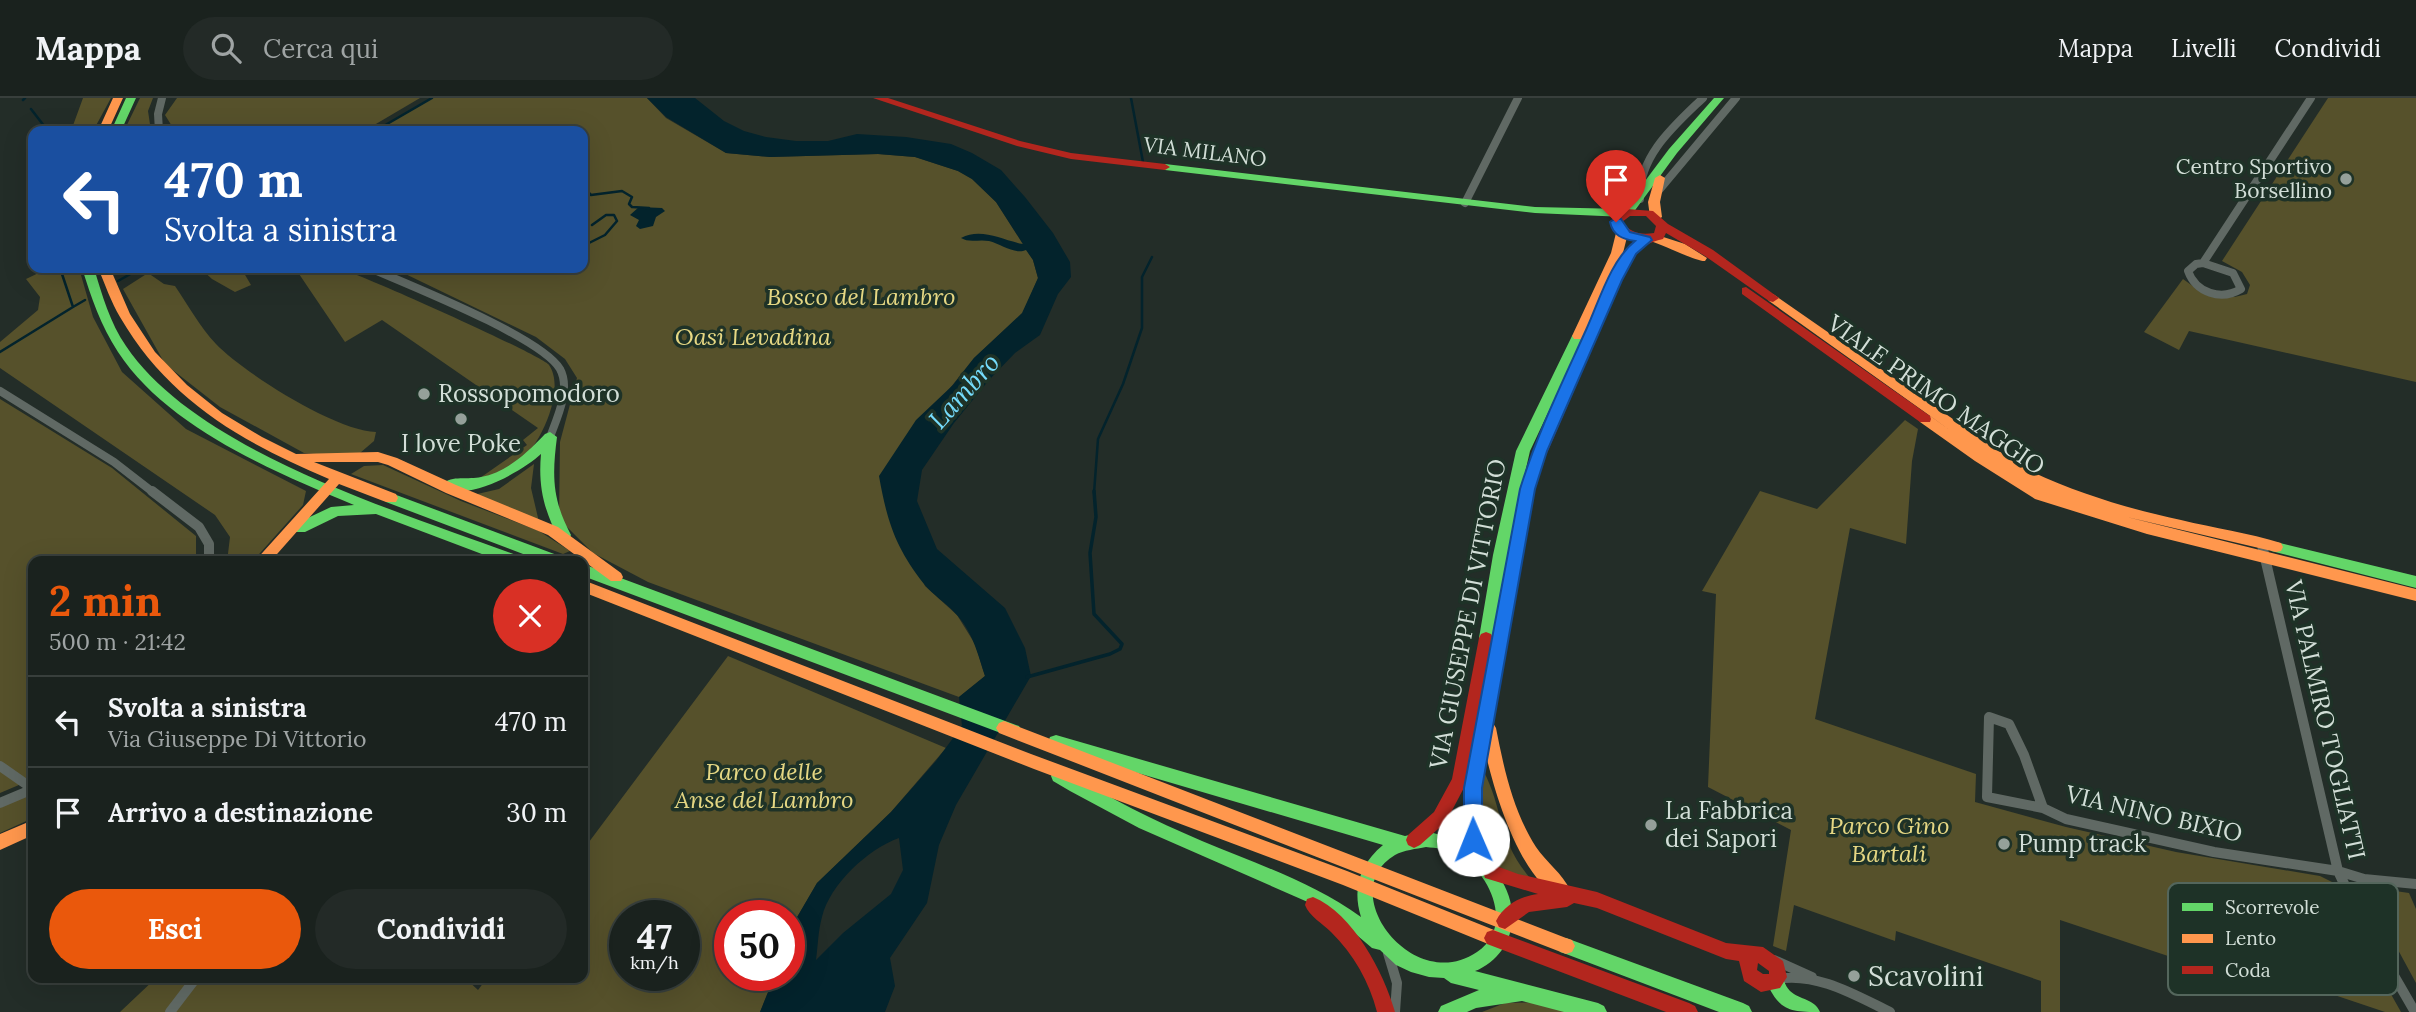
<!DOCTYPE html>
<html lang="it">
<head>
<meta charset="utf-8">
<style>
  :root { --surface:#1a221e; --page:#232a27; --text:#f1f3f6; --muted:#9fa4a4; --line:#383f3c; --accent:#ea580c }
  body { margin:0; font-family:Lora,serif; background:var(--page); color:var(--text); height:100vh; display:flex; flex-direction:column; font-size:26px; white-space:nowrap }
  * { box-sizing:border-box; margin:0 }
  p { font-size:23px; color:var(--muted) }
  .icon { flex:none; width:38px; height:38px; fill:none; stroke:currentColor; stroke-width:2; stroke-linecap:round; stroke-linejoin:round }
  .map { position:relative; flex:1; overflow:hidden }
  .drawer { position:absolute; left:28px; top:458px; width:560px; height:427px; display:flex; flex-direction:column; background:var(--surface); border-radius:14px; box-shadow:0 7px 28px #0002,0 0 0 2px var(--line) }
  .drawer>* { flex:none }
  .hud { position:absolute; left:28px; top:28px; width:560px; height:147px; border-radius:14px; box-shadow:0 7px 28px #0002,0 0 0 2px var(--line); background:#1a4fa0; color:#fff; overflow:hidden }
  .speed { position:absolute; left:609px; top:802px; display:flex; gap:14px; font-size:35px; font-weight:700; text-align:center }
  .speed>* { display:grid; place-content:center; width:91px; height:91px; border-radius:50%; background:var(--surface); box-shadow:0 7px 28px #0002,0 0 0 2px var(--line); line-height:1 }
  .speed small { font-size:18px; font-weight:400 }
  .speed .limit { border:10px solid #d22; background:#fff; color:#111 }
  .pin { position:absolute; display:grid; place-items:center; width:60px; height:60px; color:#fff; margin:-72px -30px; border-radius:50% 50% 50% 0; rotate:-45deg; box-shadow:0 0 7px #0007 }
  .pin .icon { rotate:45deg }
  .me { position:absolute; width:77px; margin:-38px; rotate:359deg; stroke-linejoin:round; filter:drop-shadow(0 0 5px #0008) }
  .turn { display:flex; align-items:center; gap:24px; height:147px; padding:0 21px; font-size:32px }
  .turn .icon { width:91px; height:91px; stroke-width:2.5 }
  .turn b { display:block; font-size:49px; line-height:60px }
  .round { display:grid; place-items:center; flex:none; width:74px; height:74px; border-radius:37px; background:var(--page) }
  .overview { display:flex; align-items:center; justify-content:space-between; height:119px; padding:0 21px }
  h1 { font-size:42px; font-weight:700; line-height:52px; color:var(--accent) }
  .action { display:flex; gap:14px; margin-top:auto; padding:14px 21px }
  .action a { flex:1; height:80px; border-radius:42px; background:var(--accent); color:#fff; font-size:28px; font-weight:700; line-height:80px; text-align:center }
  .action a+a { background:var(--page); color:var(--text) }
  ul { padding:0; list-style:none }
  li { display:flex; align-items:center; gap:21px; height:91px; padding:0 21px; border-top:2px solid var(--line) }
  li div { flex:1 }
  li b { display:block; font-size:26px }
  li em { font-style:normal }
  header { display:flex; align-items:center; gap:42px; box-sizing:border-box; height:98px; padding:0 35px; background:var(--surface); border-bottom:2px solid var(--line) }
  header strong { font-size:33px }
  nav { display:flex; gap:38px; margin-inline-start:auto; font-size:24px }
  .search { width:490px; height:63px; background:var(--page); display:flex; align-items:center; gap:18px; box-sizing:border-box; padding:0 24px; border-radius:38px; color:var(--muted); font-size:26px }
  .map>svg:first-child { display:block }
</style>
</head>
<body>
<header>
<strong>Mappa</strong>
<div class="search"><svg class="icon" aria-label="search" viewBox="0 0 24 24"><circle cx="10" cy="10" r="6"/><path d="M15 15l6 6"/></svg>Cerca qui</div>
<nav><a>Mappa</a><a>Livelli</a><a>Condividi</a></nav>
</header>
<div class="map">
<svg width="2416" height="914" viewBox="0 0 2416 914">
  <rect width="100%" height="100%" fill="#232d28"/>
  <path fill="#56512b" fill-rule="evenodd" d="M83 0H111L93 33H71Z
    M140 0H153L148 13 151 33H124Z
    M177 0H420L364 33H175L165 17Z
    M432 0H647L666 20 726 55 770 59 878 56 915 59 958 73 972 81 996 104 1033 162 1038 180 1023 215 974 260 880 378 925 488 957 517 975 546 985 578 959 599 648 484 593 455 559 421 560 344 577 280 565 261 536 239 393 170H583V33H375Z
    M2328 0H2416V284L2189 233 2179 252 2144 234 2183 181C2206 198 2219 204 2247 196L2250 187 2242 174 2222 163Z
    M49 170H79L93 219 122 274 186 331 306 393 303 407 252 464H227L230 439 215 417 0 270V244L38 212 40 199 26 181Z
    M200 170H241L251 187 235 194 212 181Z
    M295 170C308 170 325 167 337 170 357 174 543 258 549 267 567 293 538 351 517 367 506 374 489 378 477 382L527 347 523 342 538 330 382 222 345 244Z
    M148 175 164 186 175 188C188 207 200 229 216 246 244 275 336 333 376 334L374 343 360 355 338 358 304 355 220 309 165 266 123 191Z
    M0 301 112 370 196 438V464H33V681L0 695Z
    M1905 322 1918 331 1912 363 1906 446 1850 430 1815 621 1976 676 1975 704 2066 729 2176 754 2320 778 2336 786 2361 843 2401 914H2385L2195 850V867L2060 822V914H2041V883L1896 833 1895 843 1794 807 1786 853 1773 848 1791 732 1708 689 1716 496 1702 493 1760 393 1817 411Z
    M534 366 531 390 539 424 473 397 499 391Z
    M383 367 461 403 539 433 570 453 563 456 351 376 364 368Z
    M728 558 946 650 891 714 817 785 789 833V817H730V877H775L760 914H120L156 880H465L478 892 487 880H583V752ZM625 817H684V877H625Z
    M1483 672C1504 712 1497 741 1530 780 1519 777 1505 774 1495 766 1474 749 1481 696 1483 672Z
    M33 694V720L0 735V708Z
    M2368 789 2409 795 2416 811V885L2365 791Z
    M1540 904 1566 914H1482L1505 905Z"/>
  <path fill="#03232c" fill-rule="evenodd" d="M647 0H695L724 23 744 33 766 39 796 43H828L857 36 906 39 951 46 972 55 1001 72 1025 99 1053 135 1070 164 1071 179 1058 196 1040 237 1015 255 989 282 954 325 922 372 917 403 937 451 1005 510 1025 550 1031 578 956 707 939 747 927 805 890 860 895 888 885 914H760L775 877H789V833L817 785 891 714 936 663 962 628 959 599 985 578C978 556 972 532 955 515 946 505 933 497 924 486 895 449 887 423 879 378L916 322 953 287 974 260 1022 215 1038 180 1033 162 1026 152C1015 157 1001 146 989 143 979 141 969 145 961 140 981 129 1002 142 1023 146L996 104 972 81 958 73 915 59 878 56 770 59 726 55 666 19ZM899 740 903 772 891 796 843 835 816 862C818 848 818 833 822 819 830 786 868 751 899 740Z
    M639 109 662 110 665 113 656 119 653 128 640 131 636 128 639 122 630 117Z"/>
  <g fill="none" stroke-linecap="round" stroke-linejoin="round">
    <path stroke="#03232c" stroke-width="2.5" d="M1131 0 1143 64
      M23 2 25 0
      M31 11 48 33
      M375 33 432 0
      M583 89 591 97 622 93 632 99 629 106 632 109 649 110
      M583 148 605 137 617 123 614 117H606L592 127
      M118 183 141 170
      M73 209 85 202
      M0 254 73 209 60 170
      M1094 395 1098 341 1123 286 1142 230V179L1152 159"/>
    <path stroke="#03232c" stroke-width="3.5" d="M1027 579 1110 556 1120 551 1122 546 1094 516 1090 455 1096 419 1094 393"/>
    <path stroke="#606964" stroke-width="8" d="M159 33 158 16 162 0
      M1655 97 1736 0
      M1640 101C1638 58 1675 27 1703 0
      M1465 105 1518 0
      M2203 165 2311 0
      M2203 165 2233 175 2241 191C2221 203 2196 195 2188 173L2196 166Z
      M370 170C409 187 541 239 560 271 571 291 557 320 550 339
      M0 293 114 364 154 395"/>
    <path stroke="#606964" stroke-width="10" d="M152 393 199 429 209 446V464
      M2262 447 2338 773 2359 817 2415 914
      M1989 619 2009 626 2024 657 2043 710 1987 699Z
      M0 668 33 691
      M0 705 33 691
      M2043 710 2066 721 2214 754 2338 773 2364 781 2416 786
      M1388 855 1397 885 1395 914
      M1774 862 1812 879
      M1777 881C1817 874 1855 897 1890 914
      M170 914 196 880"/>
    <path fill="#63d668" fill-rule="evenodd" d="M126 0H136L121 33H111Z
      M1714 0H1724L1677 55 1633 115 1625 119 1535 115 1165 72 1160 69 1165 66 1535 109 1624 111 1669 51Z
      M82 170H94C102 197 110 225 126 248 199 356 405 415 524 460L526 464H503L376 416 338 418 305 434H295L293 430 295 426 331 409 354 407C274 374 167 329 118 254 101 228 91 199 82 170Z
      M1578 234 1584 238 1530 353 1524 379 1528 367H1538L1540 371 1534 391C1522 456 1511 520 1500 585 1490 637 1479 684 1481 737 1482 762 1511 783 1512 815 1514 841 1498 864 1475 873L1598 905 1604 908 1607 914H1564L1522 903 1476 910 1467 914H1438L1441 908 1479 892 1451 885 1444 880 1429 879 1411 874 1396 867 1380 852 1372 850 1352 833 1310 805 1139 730 1070 693 1053 683 1051 678 1053 673 1059 671 1065 673C1109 700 1155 723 1202 743 1257 766 1312 784 1361 819 1352 790 1360 766 1383 747L1056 651 1050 649 1048 644 1050 639 1056 637 1405 738 1426 733 1466 744 1465 690 1492 542 1486 546 1481 544 1479 540 1493 457 1516 353 1572 238ZM1426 749C1436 750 1448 751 1457 756 1490 774 1515 829 1477 854 1413 898 1333 793 1395 757 1404 752 1416 751 1426 749Z
      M550 334 557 339C552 378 552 401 571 437L569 441H559C544 412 538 389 541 356 524 372 463 408 443 386 451 377 469 382 481 379 507 374 527 355 545 336Z
      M391 395 565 460 567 464H544L386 404 384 400Z
      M2276 444 2416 478V490L2271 453 2269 449 2271 445Z
      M583 466 1019 628 1022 633 1019 638 1014 640 583 478Z
      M1566 840 1743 905 1749 908 1752 914H1719L1566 856 1560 854 1557 848 1560 842Z
      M1775 874C1785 878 1783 886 1790 893 1800 902 1815 901 1820 914 1790 914 1779 913 1766 883L1769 877Z"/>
    <path fill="#ff974d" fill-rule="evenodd" d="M113 0H123L108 33H98Z
      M1660 77 1665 80 1660 104 1662 119 1656 123 1650 119 1648 104 1655 80Z
      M1622 131 1628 135 1623 155 1584 238 1582 241H1574L1572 238 1611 155 1616 135Z
      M1654 136 1685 146 1707 160 1705 163C1697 164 1662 146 1650 143V137Z
      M98 170H110L130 216 155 254 187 287 222 315 262 339 296 356 378 354 397 360 456 387 558 429 621 475 623 479 621 483H611L548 437 446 395 388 367 378 364H314L396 396 398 400 396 404H386L339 386 270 464H254L329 381C242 344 169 303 120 219 111 204 105 186 98 170Z
      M1773 196 2022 369C2073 394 2125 410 2181 422 2214 430 2249 435 2281 445L2283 449 2281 453 2276 454 2127 419 2416 491V503L2147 436 2035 401 1975 363 1920 324 1919 321 1920 318H1930L1954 335 1769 203 1767 200Z
      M583 482 1031 656 1347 773 1499 834 1502 840 1499 846 1493 848 1343 787 1034 671 583 494Z
      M1004 623 1566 840 1572 842 1575 848 1572 854 1566 856 999 635 996 630 999 625Z
      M1488 623 1493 625 1496 630C1504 671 1513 713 1536 749 1546 764 1563 776 1570 792L1568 798 1562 800C1521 784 1495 696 1486 657 1484 648 1478 634 1483 625Z
      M33 722V737L0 752V736Z"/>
    <path fill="#b3261e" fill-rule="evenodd" d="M873 0H888L1020 43 1071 55 1165 66 1170 69 1165 72 1071 61 1017 48Z
      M1627 111 1653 113 1668 126 1713 152 1779 200 1773 204 1769 203 1705 158 1666 135 1663 141C1638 146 1633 160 1622 182L1540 371 1533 376 1528 375 1526 371 1610 182 1627 150 1637 143 1620 136 1610 123ZM1630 118H1646L1656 128 1654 135C1640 137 1631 135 1622 124Z
      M1746 189 1930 318 1931 321 1930 324H1920L1742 196V190Z
      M1486 534 1491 536 1493 540 1468 682 1446 724 1420 747 1414 750 1408 747 1406 742 1408 737 1434 714 1452 681 1479 540 1481 536Z
      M1491 766 1518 776 1597 794 1726 845 1763 849 1783 863 1787 879 1780 890 1761 894 1744 883 1739 863 1726 861 1597 810 1574 805 1567 809 1529 814 1505 831 1499 829 1496 823C1504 807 1521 798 1538 796L1485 780 1483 774 1485 768ZM1758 865 1769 873V876H1763L1757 872Z
      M1313 799C1353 815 1384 875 1395 914H1377C1369 883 1354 857 1331 834 1323 826 1309 818 1305 807L1307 801Z
      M1493 832 1689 905 1695 908 1698 914H1666L1487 846 1484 840 1487 834Z"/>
  </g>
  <path fill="#1a73e8" stroke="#114b97" stroke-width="2" d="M1616 120 1621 121 1630 134 1650 139 1652 142 1636 156 1622 182 1547 353 1535 391 1482 690V742L1480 748 1473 751 1466 748 1464 742V690L1520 391C1537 336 1562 285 1586 232 1599 204 1610 163 1635 143 1623 141 1613 138 1610 124Z"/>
  <g fill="#95a09a" stroke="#1e3227" stroke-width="2.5">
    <circle cx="2346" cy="81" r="7"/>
    <circle cx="424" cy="296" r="7"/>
    <circle cx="461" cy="321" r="7"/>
    <circle cx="1651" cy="727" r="7"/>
    <circle cx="2004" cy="746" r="7"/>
    <circle cx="1854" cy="878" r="7"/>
  </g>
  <g text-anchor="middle" stroke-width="7" stroke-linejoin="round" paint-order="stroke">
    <g font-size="21" fill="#d2ded7" stroke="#1e3227">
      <text transform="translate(1205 54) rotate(7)" y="7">VIA MILANO</text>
    </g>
    <g font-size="21" fill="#d2ded7" stroke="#1e3227" text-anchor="end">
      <text x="2332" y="76">Centro Sportivo<tspan x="2332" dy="24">Borsellino</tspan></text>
    </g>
    <g font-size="24" font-style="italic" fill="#e5d783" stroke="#1e3227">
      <text x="861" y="207">Bosco del Lambro</text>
      <text x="753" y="247">Oasi Levadina</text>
      <text x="764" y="682">Parco delle<tspan x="764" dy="28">Anse del Lambro</tspan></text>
      <text x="1889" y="736">Parco Gino<tspan x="1889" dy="28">Bartali</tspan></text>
    </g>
    <g font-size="24" fill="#d2ded7" stroke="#1e3227" text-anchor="start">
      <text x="438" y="304">Rossopomodoro</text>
      <text x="461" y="354" text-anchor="middle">I love Poke</text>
      <text x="1665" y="721">La Fabbrica<tspan x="1665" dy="28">dei Sapori</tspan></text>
      <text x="2018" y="754">Pump track</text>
    </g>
    <g font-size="24" fill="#d2ded7" stroke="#1e3227">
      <text transform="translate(1936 297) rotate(35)" y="8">VIALE PRIMO MAGGIO</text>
      <text transform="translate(1468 516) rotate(-79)" y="8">VIA GIUSEPPE DI VITTORIO</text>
      <text transform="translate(2325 622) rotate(77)" y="8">VIA PALMIRO TOGLIATTI</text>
      <text transform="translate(2154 716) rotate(13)" y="8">VIA NINO BIXIO</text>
    </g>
    <g font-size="26" font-style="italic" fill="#75dcfc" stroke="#1e3227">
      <text transform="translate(964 293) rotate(-48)" y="9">Lambro</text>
    </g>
    <g font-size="28" fill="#d2ded7" stroke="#1e3227" text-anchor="start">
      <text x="1868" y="888">Scavolini</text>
    </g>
  </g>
  <rect x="2168" y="785" width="230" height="112" rx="10" fill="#1e3227" stroke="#54665c" stroke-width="2"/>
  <rect x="2182" y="805" width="31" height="8" fill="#63d668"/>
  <rect x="2182" y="836" width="31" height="9" fill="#ff974d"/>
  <rect x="2182" y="868" width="31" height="8" fill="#b3261e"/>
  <g font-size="19" fill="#d2ded7">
    <text x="2225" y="816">Scorrevole</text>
    <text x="2225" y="847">Lento</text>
    <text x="2225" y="879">Coda</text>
  </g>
</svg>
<div class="speed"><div>47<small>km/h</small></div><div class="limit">50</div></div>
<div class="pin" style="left:1616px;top:124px;background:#d93025"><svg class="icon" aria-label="arrive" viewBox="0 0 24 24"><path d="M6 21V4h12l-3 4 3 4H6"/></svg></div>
<svg class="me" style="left:1473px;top:742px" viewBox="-20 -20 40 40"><circle r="19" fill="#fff"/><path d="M0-13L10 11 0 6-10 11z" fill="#1a73e8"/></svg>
<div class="hud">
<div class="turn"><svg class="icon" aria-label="left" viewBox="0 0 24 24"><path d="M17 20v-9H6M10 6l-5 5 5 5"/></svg><div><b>470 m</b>Svolta a sinistra</div></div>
</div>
<section class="drawer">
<div class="overview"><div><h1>2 min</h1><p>500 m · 21:42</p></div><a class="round" style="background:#d93025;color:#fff"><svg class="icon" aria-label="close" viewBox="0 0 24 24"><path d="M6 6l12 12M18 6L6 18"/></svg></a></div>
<ul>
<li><svg class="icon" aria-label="left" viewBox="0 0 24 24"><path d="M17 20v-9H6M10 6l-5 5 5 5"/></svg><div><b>Svolta a sinistra</b><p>Via Giuseppe Di Vittorio</p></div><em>470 m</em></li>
<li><svg class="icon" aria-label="arrive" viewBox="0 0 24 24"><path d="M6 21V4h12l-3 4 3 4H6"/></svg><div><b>Arrivo a destinazione</b></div><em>30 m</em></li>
</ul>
<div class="action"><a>Esci</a><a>Condividi</a></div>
</section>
</div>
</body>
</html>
